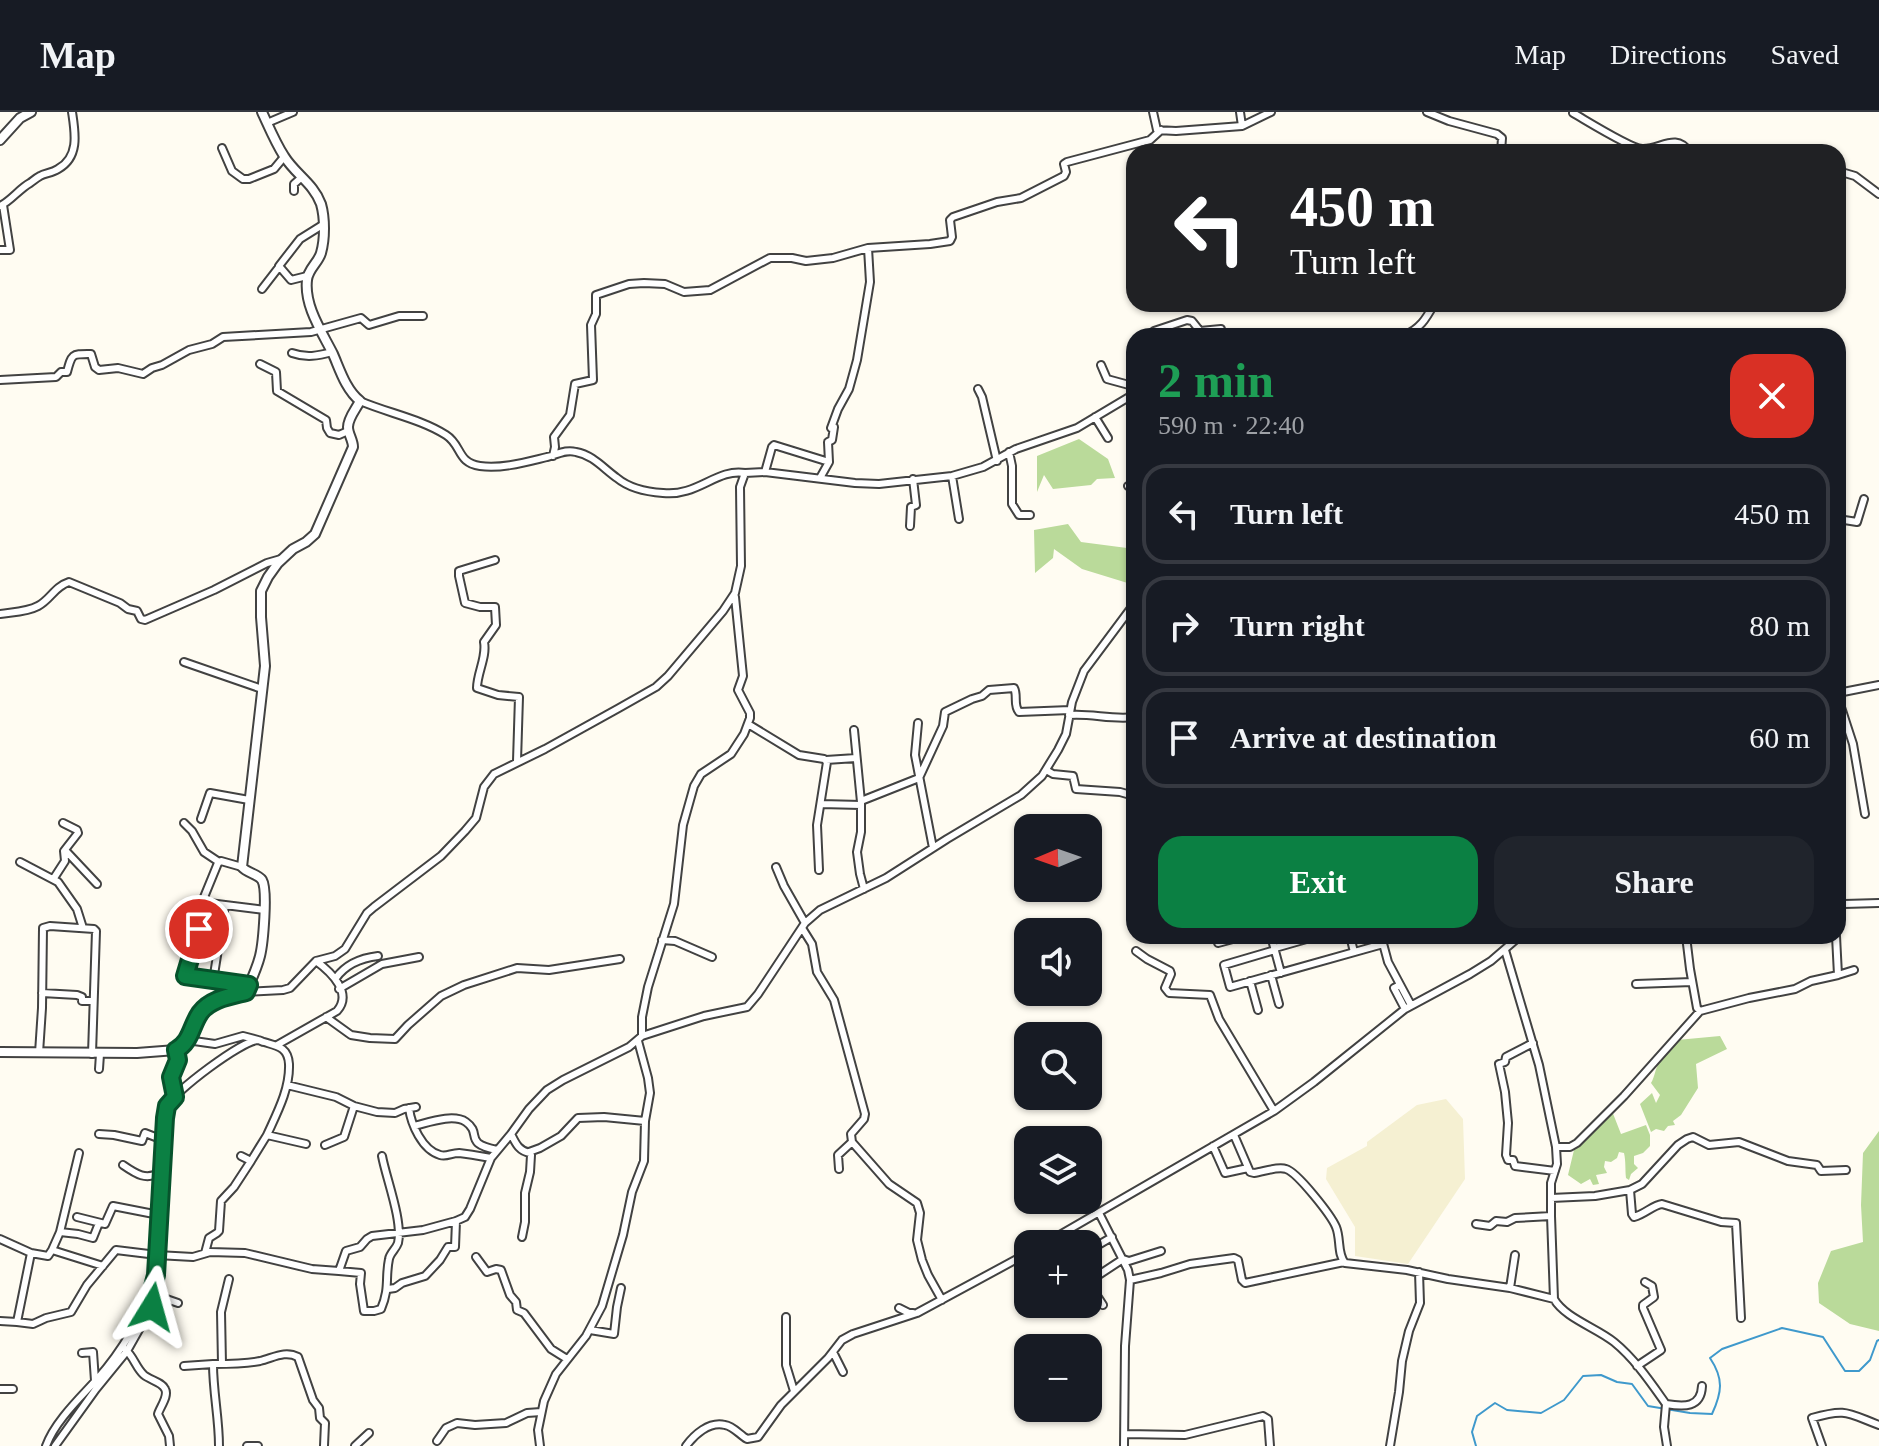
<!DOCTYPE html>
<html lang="en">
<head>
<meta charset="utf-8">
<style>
  :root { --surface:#171b24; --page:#20242c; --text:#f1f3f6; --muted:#9ea1a6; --line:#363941; --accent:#0b8043 }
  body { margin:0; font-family:Georgia,serif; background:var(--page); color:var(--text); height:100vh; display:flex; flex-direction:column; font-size:30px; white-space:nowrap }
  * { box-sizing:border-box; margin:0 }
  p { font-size:26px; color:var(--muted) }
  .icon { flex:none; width:44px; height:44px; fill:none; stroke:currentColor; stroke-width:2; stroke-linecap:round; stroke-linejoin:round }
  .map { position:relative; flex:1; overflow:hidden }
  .panel { position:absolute; left:1126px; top:216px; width:720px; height:616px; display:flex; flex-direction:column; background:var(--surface); border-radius:24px; box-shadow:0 2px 6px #0004 }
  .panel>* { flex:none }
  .top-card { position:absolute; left:1126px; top:32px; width:720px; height:168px; border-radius:24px; box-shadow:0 2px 6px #0004; background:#202124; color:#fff; overflow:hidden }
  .needle { width:52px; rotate:268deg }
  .controls { position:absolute; left:1014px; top:702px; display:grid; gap:16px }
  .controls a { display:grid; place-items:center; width:88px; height:88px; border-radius:16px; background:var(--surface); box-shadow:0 2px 6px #0004; font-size:40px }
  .pin { position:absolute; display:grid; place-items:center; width:68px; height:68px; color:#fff; margin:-34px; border:4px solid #fff; border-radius:50%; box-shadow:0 2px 8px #0007 }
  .me { position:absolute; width:88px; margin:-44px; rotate:8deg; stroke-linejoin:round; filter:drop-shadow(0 0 6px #0008) }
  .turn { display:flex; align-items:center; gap:28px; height:168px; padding:0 32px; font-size:36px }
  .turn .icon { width:104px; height:104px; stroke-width:2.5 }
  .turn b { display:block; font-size:56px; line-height:68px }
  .round { display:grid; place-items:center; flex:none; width:84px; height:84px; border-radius:24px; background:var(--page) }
  .head { display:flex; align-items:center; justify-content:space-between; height:136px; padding:0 32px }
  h1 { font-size:48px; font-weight:800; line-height:60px; color:#1e9e55 }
  .action { display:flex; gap:16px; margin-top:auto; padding:16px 32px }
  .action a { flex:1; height:92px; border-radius:24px; background:var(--accent); color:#fff; font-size:32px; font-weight:800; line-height:92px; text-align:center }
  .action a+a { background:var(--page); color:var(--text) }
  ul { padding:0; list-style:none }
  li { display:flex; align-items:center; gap:24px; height:100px; margin:0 16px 12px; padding:0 16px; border:4px solid var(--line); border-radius:24px }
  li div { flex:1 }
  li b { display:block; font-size:30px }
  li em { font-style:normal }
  header { display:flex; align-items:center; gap:48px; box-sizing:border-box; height:112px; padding:0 40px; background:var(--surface); border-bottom:2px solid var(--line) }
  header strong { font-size:38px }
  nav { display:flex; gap:44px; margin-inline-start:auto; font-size:28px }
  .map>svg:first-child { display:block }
</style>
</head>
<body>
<header>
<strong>Map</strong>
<nav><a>Map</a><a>Directions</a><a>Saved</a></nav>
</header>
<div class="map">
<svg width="1879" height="1334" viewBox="0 0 1879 1334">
  <rect width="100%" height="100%" fill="#fffcf2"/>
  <path fill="#f5f0d2" d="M1446 987 1463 1007 1465 1067 1408 1152 1355 1144V1115L1326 1067 1327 1056 1367 1034V1030L1417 993Z"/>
  <path fill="#bada9a" d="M1079 327 1108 347 1115 366 1097 367 1091 373 1053 377 1044 363 1037 380V344Z
    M1068 412 1081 430 1127 436 1134 430V473L1082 457 1054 437 1053 446 1035 461 1034 418Z
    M1720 924 1727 937 1696 952 1698 976 1681 1003 1673 1009 1675 1013 1668 1014 1664 1019 1656 1017 1651 1020 1640 992 1652 981 1656 991 1660 983 1651 971C1655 964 1655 957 1659 951 1664 943 1671 936 1677 928Z
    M1612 999 1621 1022 1646 1013 1650 1023V1034L1643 1041 1634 1044V1052L1638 1056 1631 1062 1629 1068 1626 1066C1625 1057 1626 1050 1624 1041L1619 1040 1617 1046 1611 1050 1605 1049 1604 1055 1607 1061 1596 1063 1599 1072 1593 1073 1590 1067 1581 1072 1568 1063 1574 1038 1569 1037Z
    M1879 1019V1219L1850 1212 1819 1191 1818 1171 1831 1139 1863 1130 1861 1093 1863 1041Z"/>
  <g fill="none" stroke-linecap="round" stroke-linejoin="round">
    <path stroke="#3f99cc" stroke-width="2" d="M1476 1334 1472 1320 1477 1304 1495 1291 1507 1298 1541 1301 1564 1288 1583 1264 1601 1263 1617 1270 1632 1272 1648 1294 1690 1301 1712 1302C1722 1280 1724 1267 1710 1246L1722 1237 1782 1216 1823 1225 1845 1259H1859L1870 1248 1877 1229 1879 1228"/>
    <defs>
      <path id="minor" d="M1153 0 1157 18 1176 19 1242 14 1271 0
        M1240 0 1242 14
        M1427 0 1449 9 1497 22 1502 26 1501 40
        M1573 1C1587 9 1630 36 1642 37 1660 38 1676 20 1689 40
        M267 11 293 0
        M222 36 232 59 243 67H249L274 57 284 45
        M1573 40 1577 37 1593 40
        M1838 59 1855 64 1879 82
        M294 79V72L302 65
        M0 94C11 89 19 77 30 71 33 69 36 66 40 64 45 61 52 61 58 57 80 45 75 20 72 0
        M0 138H10L3 93
        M307 164 291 168 279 154 300 127 324 112
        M262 177 279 155
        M1154 219 1187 208 1192 209 1200 219 1221 217 1223 224
        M1403 224C1420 217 1426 207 1434 192
        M1422 224 1448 222
        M292 241C306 246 318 244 332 240
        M260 252 276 260 277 279 326 308 327 316 330 321 339 323 348 319
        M1101 253 1107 267 1129 273 1134 279
        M0 268 56 265 61 260H67C72 241 72 242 91 242L95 255 99 258 118 256 143 262 152 256 162 253 189 238 212 232 223 225 311 220 361 206 369 213 399 204H423
        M978 277 982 285 997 349
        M360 289C388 301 421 307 446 323 462 333 457 351 480 354 502 357 526 350 547 345 557 343 565 337 576 340 593 343 604 357 617 366 629 376 648 380 663 381 697 385 717 356 745 361
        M1095 305 1108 326
        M1009 340 1012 354V392L1019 403H1030
        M553 344 555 335 554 325 570 303 575 272 593 268 591 213 596 202V183L629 172 644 171 665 172 684 180 710 178 770 146H792L806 149 833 146 868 136 930 132 950 129 952 125 950 108 953 105 997 90 1021 86 1064 64 1066 60 1064 52 1067 50 1150 28 1161 18
        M765 360 772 335 774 333 829 350
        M952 364 959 407
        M820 366 829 350 828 330 832 328 834 315 831 316 838 297 849 277 857 248 870 170 868 136
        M1128 374 1134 372
        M1838 407 1857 410 1864 387
        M910 414 911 395 916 393 913 367
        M495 448 459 459V464L465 491 480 495H495L496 513 484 530C487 545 477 561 477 576L498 583 519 585 517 649
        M0 502C13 500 27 500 38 494 51 487 54 475 69 470L120 491 128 497 137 499 141 507 145 508 214 478 267 451 281 447
        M184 550 262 577
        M1838 581 1879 573
        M1838 586 1853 632 1865 702
        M1069 603C1091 601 1112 608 1134 605
        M918 611 915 643 933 736
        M748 612 799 643 824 647 827 650 817 713 819 758
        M854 618 861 690V720L857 740 860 762 864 777
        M826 648 856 646
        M1046 658 1053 662 1073 664 1076 677 1120 680 1134 684
        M861 689 919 666 943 614 945 600 972 587 982 584 989 578 1014 576C1018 583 1013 593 1019 600L1070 598
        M821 692 861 693
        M201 707 210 681 249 688
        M184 711 192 719 204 740 219 750
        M65 738 97 772
        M20 750 58 770 77 797 83 816
        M242 755 221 749 218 751 193 812 199 819 185 864 249 873
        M776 755 784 774 805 811
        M54 766 65 749 64 739 78 721 77 718 63 711
        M201 790 265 798
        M1838 812 1841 795 1844 792 1879 791
        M802 816 812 832 817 860 834 888 865 1002 864 1007 851 1022 852 1030 838 1043 839 1057
        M1216 824 1218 831 1244 824
        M1271 824 1281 861
        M1350 824 1354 840
        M1381 824 1388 850 1411 893
        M1686 824 1690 857 1697 896 1700 899
        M662 828 675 829 712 845
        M1275 836 1317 824
        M1275 838 1224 853 1230 875 1383 832
        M1505 838 1539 953 1556 1035 1557 1052 1551 1071V1104L1554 1187C1565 1206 1597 1216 1614 1230 1635 1247 1651 1271 1666 1292L1664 1315 1667 1334
        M1136 839 1147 847 1170 859 1171 862 1165 876 1169 881 1210 883 1219 907 1274 999
        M1271 863 1279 892
        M1838 863 1854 858
        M336 866C346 852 361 846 378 844
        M213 869 225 793
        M1250 869 1258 898
        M1636 872 1692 870
        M1400 873 1394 876 1405 897
        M339 877 382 852 419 845
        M246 880 283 878 290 876 316 849 335 844 345 837 367 801 374 795 441 744 465 719 476 706 484 675 494 662 545 637 619 596 656 575 668 564 723 499 735 481 741 454 740 375 745 361 765 360 855 371 879 372 952 364 983 355 1016 337 1077 316 1134 282
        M42 881 77 883 82 885V889H92
        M326 905 351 923 370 926 395 927 408 913 441 884 464 873 517 856 549 858 620 847
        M642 924V905L648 875 674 792 683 713 694 674 701 662 731 642 744 622 750 606V601L738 578 743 564 735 485
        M187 928 215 932 243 924 258 928
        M1533 931 1506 945 1505 950 1499 952 1505 980 1508 1011 1506 1043 1508 1048H1513L1515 1054 1555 1059
        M277 933 337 899C353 881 331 860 316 849
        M39 941 42 896 43 816 50 814 94 817 96 819 92 942
        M99 957 100 942
        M287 973 336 985 354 994 377 1000 395 1001 404 997 416 995
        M175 985C173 978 170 971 171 964 173 951 182 952 176 938
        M409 996C411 1012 422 1038 440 1043 447 1045 451 1041 459 1041 469 1042 480 1044 491 1046
        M414 1014C427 1011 453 1001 466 1010 483 1022 462 1031 497 1038
        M99 1022 114 1023 142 1029 145 1021 163 1028
        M511 1022C516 1032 519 1039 530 1041L531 1043 530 1060 525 1081V1110L522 1125
        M1234 1023 1250 1060 1254 1061C1263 1060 1277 1054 1286 1057 1297 1060 1331 1103 1336 1115 1341 1127 1337 1142 1345 1151L1407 1158 1448 1167 1510 1176 1554 1187
        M852 1030 889 1072 917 1091 920 1101 917 1128 922 1148 928 1163 942 1188
        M325 1033 344 1025 354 994
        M1213 1034 1225 1061 1248 1056
        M1556 1035H1570L1577 1031 1624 984 1700 899 1749 886 1795 877 1811 869 1838 863 1836 824
        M529 1040 540 1036 561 1024 578 1006 604 1005 645 1009
        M241 1044 251 1049 267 1023
        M123 1053C136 1062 146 1069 161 1060
        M1630 1078 1632 1102 1634 1105C1645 1102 1653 1093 1662 1092L1721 1110 1736 1111 1741 1206
        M1551 1086 1595 1084 1630 1078 1642 1072 1678 1033 1687 1027 1693 1025 1709 1033 1739 1030 1788 1049 1817 1053 1821 1059 1846 1058
        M1099 1101 1128 1158 1130 1168 1125 1234 1124 1334
        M77 1105 105 1112 113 1094 159 1103
        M1476 1112 1490 1114 1496 1109 1507 1110 1515 1106 1551 1104
        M60 1120 79 1041
        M0 1127 31 1141 17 1210 33 1212 46 1206 71 1200 87 1173 116 1138 157 1143 193 1145 210 1140 245 1141 312 1157 339 1159 346 1139 360 1135 367 1127 372 1124 423 1118 456 1109 465 1105 470 1097 491 1046 511 1022 529 997 547 978 563 968 629 935 642 924 704 904 747 895 758 882 805 811 820 798 886 766 947 727 1021 683 1042 664 1058 638 1066 622 1072 590 1084 559 1134 492
        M1044 1132 1274 999 1314 970 1405 897 1470 862 1491 849 1520 824
        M52 1138 60 1120 78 1122 93 1126 99 1111
        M1088 1139 1112 1125
        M31 1141 48 1144 52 1138 103 1154
        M205 1141 209 1126 217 1121 219 1119 221 1089 234 1075 251 1049
        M476 1145 487 1160 496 1157 501 1158 510 1183 516 1190 517 1198 524 1201 551 1237 567 1247
        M339 1159 361 1161 360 1172 364 1199H374L381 1197C390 1176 385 1166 389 1147 390 1141 396 1137 398 1131 403 1109 386 1066 382 1044
        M1130 1168 1161 1161 1190 1152 1234 1146 1238 1148 1242 1168 1245 1171 1344 1150
        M1088 1170 1123 1147 1129 1149 1161 1139
        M1088 1170 1103 1193
        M1510 1176 1515 1143
        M388 1177 395 1176 402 1171 425 1164 440 1148 448 1135H455L456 1109
        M155 1183 178 1191
        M899 1196 909 1201H913
        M786 1205V1253L794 1279
        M0 1209 17 1210
        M590 1218 614 1222 617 1195 621 1176
        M125 1237C134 1245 136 1256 144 1263 150 1268 162 1270 165 1277 169 1284 160 1295 158 1302L169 1324 170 1334
        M833 1240 843 1260
        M82 1241 93 1240 95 1269
        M222 1252 221 1200 229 1167
        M184 1254 213 1252
        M1637 1254 1661 1238 1643 1196V1193L1654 1185 1652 1174 1645 1170
        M0 1277H13
        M1666 1292C1684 1295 1701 1296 1702 1274
        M1125 1322 1185 1323 1263 1304 1268 1307 1270 1334
        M437 1329 446 1316 457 1311 475 1313 506 1311 527 1301 541 1300
        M46 1334C55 1309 81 1285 98 1266 122 1239 143 1203 155 1170L165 1006C165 1003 165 997 167 994 175 979 241 929 258 928 260 928 262 930 264 930 277 934 288 935 289 952 290 977 277 1001 267 1023L306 1032
        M55 1334 96 1277 127 1239 158 1184
        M219 1334C219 1306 213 1280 213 1252 228 1252 245 1252 260 1249 273 1246 285 1238 298 1245L313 1288 319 1296 320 1306 325 1311 324 1334
        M247 1334H258
        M355 1334 369 1321
        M540 1334 538 1318 544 1289 556 1262 586 1224 602 1194 623 1123 632 1080 644 1049 645 1009 650 981 648 966 638 929
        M686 1334C694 1323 709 1309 725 1313 733 1314 740 1323 747 1327L758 1325 781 1293 828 1246 842 1228 853 1222 917 1201 1028 1141
        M1390 1334 1399 1280 1402 1249 1409 1219 1420 1191 1419 1160
        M1822 1334 1812 1306C1847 1296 1847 1301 1879 1313"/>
      <path id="tertiary" d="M0 28 20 6 31 0
        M0 940 137 941 176 938C191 930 190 914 200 901 210 887 230 884 246 880 251 869 257 856 260 844 263 832 268 778 262 768 258 762 247 761 242 755L265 554 261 505V479L268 465 278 451 293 437 306 430 315 422 353 335C353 328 348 322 348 315 348 306 356 297 360 289 346 278 340 258 333 242 322 220 304 194 307 168 308 157 318 151 321 141 325 127 325 106 321 92 314 72 295 62 284 44 275 30 269 15 262 0"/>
    </defs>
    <use href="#minor" stroke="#424242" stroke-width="10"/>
    <use href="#tertiary" stroke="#424242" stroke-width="12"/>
    <use href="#minor" stroke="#fff" stroke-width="6"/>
    <use href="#tertiary" stroke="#fff" stroke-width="8"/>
  </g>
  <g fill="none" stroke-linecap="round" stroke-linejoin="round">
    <defs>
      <path id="route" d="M152 1195 158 1184 151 1182 156 1163 165 1006 167 994 175 985 171 965 178 948 176 938C191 930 191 914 200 901 210 887 230 884 246 880L249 873 185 864 199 817"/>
    </defs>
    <use href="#route" stroke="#07532c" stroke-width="20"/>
    <use href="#route" stroke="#0b8043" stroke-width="14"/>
  </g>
</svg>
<div class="controls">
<a><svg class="needle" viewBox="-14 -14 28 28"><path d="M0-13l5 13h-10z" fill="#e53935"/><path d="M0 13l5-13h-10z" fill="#9ea1a6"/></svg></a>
<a><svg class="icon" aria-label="sound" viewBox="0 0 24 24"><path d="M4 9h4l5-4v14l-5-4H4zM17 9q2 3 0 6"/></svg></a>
<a><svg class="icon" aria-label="search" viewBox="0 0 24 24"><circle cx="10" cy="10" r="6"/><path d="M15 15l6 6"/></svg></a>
<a><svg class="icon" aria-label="layers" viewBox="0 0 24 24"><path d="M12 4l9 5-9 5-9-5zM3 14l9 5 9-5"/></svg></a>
<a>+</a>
<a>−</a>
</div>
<div class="pin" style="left:199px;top:817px;background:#d93025"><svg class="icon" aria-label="arrive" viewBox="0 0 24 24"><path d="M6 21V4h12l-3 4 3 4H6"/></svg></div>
<svg class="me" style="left:152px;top:1195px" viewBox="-20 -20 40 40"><path d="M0-17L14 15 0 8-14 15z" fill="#0b8043" stroke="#fff" stroke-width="4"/></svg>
<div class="top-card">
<div class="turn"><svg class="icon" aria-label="left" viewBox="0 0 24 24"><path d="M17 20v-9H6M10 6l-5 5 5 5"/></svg><div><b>450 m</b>Turn left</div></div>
</div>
<section class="panel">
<div class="head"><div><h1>2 min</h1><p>590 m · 22:40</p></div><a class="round" style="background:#d93025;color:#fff"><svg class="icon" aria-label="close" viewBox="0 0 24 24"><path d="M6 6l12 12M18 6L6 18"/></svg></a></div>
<ul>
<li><svg class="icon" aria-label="left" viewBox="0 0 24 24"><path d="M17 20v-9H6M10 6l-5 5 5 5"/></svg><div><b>Turn left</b></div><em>450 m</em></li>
<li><svg class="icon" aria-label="right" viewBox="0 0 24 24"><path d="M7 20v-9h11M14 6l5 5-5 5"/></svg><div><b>Turn right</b></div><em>80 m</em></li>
<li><svg class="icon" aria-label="arrive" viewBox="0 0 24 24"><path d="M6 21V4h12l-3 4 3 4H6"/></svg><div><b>Arrive at destination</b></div><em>60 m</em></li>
</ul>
<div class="action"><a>Exit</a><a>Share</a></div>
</section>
</div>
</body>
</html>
